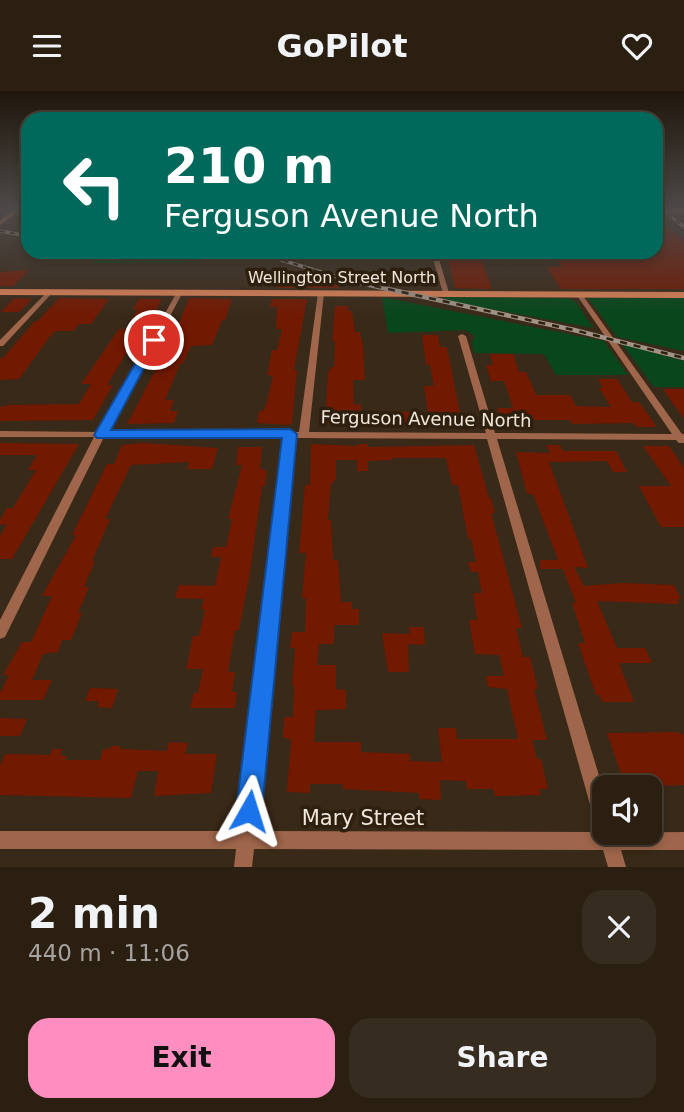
<!DOCTYPE html>
<html lang="en">
<head>
<meta charset="utf-8">
<style>
  :root { --surface:#2b1f12; --page:#372c20; --text:#f1f3f6; --muted:#a6a29f; --line:#473d32; --accent:#fd8ebf }
  body { margin:0; font-family:"DejaVu Sans",sans-serif; background:var(--page); color:var(--text); height:100vh; display:flex; flex-direction:column; font-size:26px; white-space:nowrap }
  * { box-sizing:border-box; margin:0 }
  p { font-size:23px; color:var(--muted) }
  .icon { flex:none; width:38px; height:38px; fill:none; stroke:currentColor; stroke-width:2; stroke-linecap:round; stroke-linejoin:round }
  .map { position:relative; height:776px; overflow:hidden }
  .panel { display:flex; flex-direction:column; background:var(--surface); flex:1 }
  .panel>* { flex:none }
  .top-card { position:absolute; left:21px; top:21px; width:642px; height:147px; border-radius:21px; box-shadow:0 4px 10px #0003,0 0 0 2px var(--line); background:#00695c; color:#fff; overflow:hidden }
  .buttons { position:absolute; left:592px; top:684px; display:grid; gap:14px }
  .buttons a { display:grid; place-items:center; width:70px; height:70px; border-radius:14px; background:var(--surface); box-shadow:0 4px 10px #0003,0 0 0 2px var(--line); font-size:35px }
  .pin { position:absolute; display:grid; place-items:center; width:60px; height:60px; color:#fff; margin:-30px; border:4px solid #fff; border-radius:50%; box-shadow:0 2px 7px #0007 }
  .me { position:absolute; width:77px; margin:-38px; rotate:6deg; stroke-linejoin:round; filter:drop-shadow(0 0 5px #0008) }
  .turn { display:flex; align-items:center; gap:24px; height:147px; padding:0 28px; font-size:32px }
  .turn .icon { width:91px; height:91px; stroke-width:2.5 }
  .turn b { display:block; font-size:49px; line-height:60px }
  .round { display:grid; place-items:center; flex:none; width:74px; height:74px; border-radius:21px; background:var(--page) }
  .headline { display:flex; align-items:center; justify-content:space-between; height:119px; padding:0 28px }
  h1 { font-size:42px; font-weight:800; line-height:52px }
  .cta { display:flex; gap:14px; margin-top:auto; padding:14px 28px }
  .cta a { flex:1; height:80px; border-radius:21px; background:var(--accent); color:#111; font-size:28px; font-weight:800; line-height:80px; text-align:center }
  .cta a+a { background:var(--page); color:var(--text) }
  header { display:flex; justify-content:space-between; align-items:center; height:91px; padding:0 28px; background:var(--surface); font-size:32px; font-weight:800 }
  .map>svg:first-child { display:block }
</style>
</head>
<body>
<header><svg class="icon" aria-label="menu" viewBox="0 0 24 24"><path d="M4 6h16M4 12h16M4 18h16"/></svg>GoPilot<svg class="icon" aria-label="heart" viewBox="0 0 24 24"><path d="M12 20l-8-8c-3-5 5-10 8-4 3-6 11-1 8 4z"/></svg></header>
<div class="map">
<svg width="684" height="776" viewBox="0 0 684 776">
  <rect width="100%" height="100%" fill="#392918"/>
  <path fill="#07471b" d="M99 161H203V166L195 171 94 172V165Z
    M382 206 604 250 628 284H556L544 263 474 262 472 251 475 245 465 239 388 242Z
    M443 206 569 207 576 211 593 237 448 210Z
    M588 207H684V260L617 246Z
    M622 253 684 270V296H654Z"/>
  <path fill="#721902" fill-rule="evenodd" d="M656 127 684 150V198H561L547 176H562L551 161H656Z
    M448 168H481L492 198 455 197Z
    M29 179 13 195H0V181Z
    M280 182 302 185 339 194 338 197H276Z
    M14 207 32 208 19 221H1Z
    M59 207 109 208 91 233H79L73 240H56L51 244 19 288 0 289V267H3L35 230H38Z
    M189 207 232 208 225 229H222L212 254 191 255 183 273H180L165 309H174L170 320H178L174 332 127 333 176 240Z
    M139 208H162L148 237 135 253H132L107 294H113L93 329 0 330V316L8 314 79 313 91 293H81L119 238H126L138 218H133Z
    M272 208H307L294 279H297L292 332 289 334 257 332 259 320H263L266 314 273 285 267 284 272 259H277L282 238H276L277 216H270Z
    M335 215H348V220H352L355 241H360L363 254 365 289H353L354 314 361 313 362 331 351 333H325L328 282 331 276H334L335 250H332Z
    M422 244H438L440 256H447L460 322H466L469 333 394 334 392 320 428 322 424 295H434L430 274H426Z
    M490 263H513L519 281H526L536 304H570L576 315 611 316 599 297H603L598 288H617L632 311H639L657 336H636L634 332 572 333 570 329H528L530 333 504 335 497 317H513L504 290H491L486 274H493Z
    M663 298H684V327L674 314Z
    M0 352 79 353 12 468H0V445L7 433 0 434V429L7 417H13L36 379H28L37 364H0Z
    M143 352 218 357 212 378H187L189 371 131 374 105 428H110L92 470H95L84 496H89L78 522H82L71 549H62L58 561 43 563 32 589H52L43 609H0V602L9 584H3L22 551H31L52 505H42L76 444H72L107 373H114L122 354Z
    M311 353 358 355V353H368V356L474 354 489 407H491L495 422H492V425L522 537H516L523 566H530L538 598H534L547 649H532L537 668H541L548 698H539L541 704 495 705 493 698H467L466 690 440 689 441 709 419 708V702L343 698V693H310V702L287 701 291 649 283 646 284 626H293L294 594H292L295 557H290L292 541H305L306 507H302L306 462H299L305 394H310ZM392 367H446L452 394H458L468 448H471L476 471H468L471 481H478L482 502H473L477 529H469L475 563 499 564 504 585H486L488 596 507 598 518 648H457L456 637H438L442 671 410 670V663L361 661V651H314L316 619 346 618V599L336 598V574H317L319 553H334V534H359V518H352V511H341L338 469H333L331 429H328L331 393 336 388V369H357V380H368V370L392 369Z
    M546 354H560L563 360H616L627 381H613L607 370 549 371 588 477 574 476 584 495 622 492 674 494 681 508H677L679 513 597 510 617 557H645L652 572H619L634 611H602L600 604H596L578 552H585L572 512H576L563 478H540V469H558L533 403H527L516 361 550 362Z
    M643 355H669L684 377V436H661L639 395H671Z
    M238 356H262L260 377 267 380 265 395H262L250 482 239 539H235L228 581H235L232 601H237L235 617H190L194 602H198L203 578H186L193 545H199L205 519 201 518 204 508 175 507 179 494 215 495 221 466H211L213 456H226L232 428H228L242 374H236Z
    M409 536H424L425 554 408 553 409 581H388L382 542 410 543Z
    M90 597 118 598 112 617 98 616V610H85Z
    M0 627 27 628 20 645H0Z
    M677 641 684 644V694L634 696 632 689H623L607 642Z
    M169 651 188 652 185 663H217L211 702 154 705 158 680H138L131 707 0 704V675L5 663 50 664 52 658H62L60 664 67 665 65 669H100L103 658H110L111 655H121L120 658 167 660Z"/>
  <g fill="none" stroke-linecap="round" stroke-linejoin="round">
    <path fill="#9f664b" fill-rule="evenodd" d="M431 161H437L449 202 448 203 443 202Z
      M180 199 183 201 107 341H299L318 202 321 200 324 202 309 341 486 342 458 245 462 243 466 245 495 342 672 343 576 203 581 202 682 343H684V352H679L676 349 497 348 604 701V742L684 741V759H621L626 776H608L603 759 254 758 252 776H234L236 758H0V740H238L285 347 104 346 5 546 0 548V529L94 346H0V340L98 341 177 201ZM294 347 487 348 595 731 600 738 599 741 256 740Z
      M48 200 53 201 3 255H0V249Z"/>
    <path fill="#e08458" fill-rule="evenodd" d="M16 117H24L0 134V129Z
      M656 118H684V122H656Z
      M0 198 684 201V207L0 204Z"/>
    <defs>
      <path id="rail-far1" d="M660 117 684 136
        M0 140 28 145
        M255 161 354 191"/>
      <path id="rail" d="M347 189 574 239 684 267"/>
    </defs>
    <use href="#rail-far1" stroke="#a19487" stroke-width="3.5"/>
    <use href="#rail" stroke="#a19487" stroke-width="4.5"/>
    <use href="#rail-far1" stroke="#2e200e" stroke-width="2" stroke-dasharray="5" stroke-linecap="butt"/>
    <use href="#rail" stroke="#2e200e" stroke-width="2.5" stroke-dasharray="7" stroke-linecap="butt"/>
  </g>
  <linearGradient id="sky" x2="0" y2="1"><stop stop-color="#1f170d"/><stop offset="0.52" stop-color="#4e4948"/><stop offset="1" stop-color="#4e4948" stop-opacity="0"/></linearGradient>
  <rect width="684" height="226" fill="url(#sky)"/>
  <path fill="#1a73e8" stroke="#114b97" stroke-width="2" d="M150 247 159 249 111 339 290 338 297 343 262 720 258 729 249 733 239 729 236 720 282 347H97L94 344Z"/>
  <g text-anchor="middle" stroke-width="7" stroke-linejoin="round" paint-order="stroke">
    <g font-size="16" fill="#f0e6db" stroke="#2e200e">
      <text x="342" y="192">Wellington Street North</text>
    </g>
    <g font-size="18" fill="#f0e6db" stroke="#2e200e">
      <text transform="translate(426 328) rotate(1)" y="6">Ferguson Avenue North</text>
    </g>
    <g font-size="21" fill="#f0e6db" stroke="#2e200e">
      <text x="363" y="734">Mary Street</text>
    </g>
  </g>
</svg>
<div class="buttons">
<a><svg class="icon" aria-label="sound" viewBox="0 0 24 24"><path d="M4 9h4l5-4v14l-5-4H4zM17 9q2 3 0 6"/></svg></a>
</div>
<div class="pin" style="left:154px;top:249px;background:#d93025"><svg class="icon" aria-label="arrive" viewBox="0 0 24 24"><path d="M6 21V4h12l-3 4 3 4H6"/></svg></div>
<svg class="me" style="left:249px;top:720px" viewBox="-20 -20 40 40"><path d="M0-17L14 15 0 8-14 15z" fill="#1a73e8" stroke="#fff" stroke-width="4"/></svg>
<div class="top-card">
<div class="turn"><svg class="icon" aria-label="left" viewBox="0 0 24 24"><path d="M17 20v-9H6M10 6l-5 5 5 5"/></svg><div><b>210 m</b>Ferguson Avenue North</div></div>
</div>
</div>
<section class="panel">
<div class="headline"><div><h1>2 min</h1><p>440 m · 11:06</p></div><a class="round"><svg class="icon" aria-label="close" viewBox="0 0 24 24"><path d="M6 6l12 12M18 6L6 18"/></svg></a></div>
<div class="cta"><a>Exit</a><a>Share</a></div>
</section>
</body>
</html>
